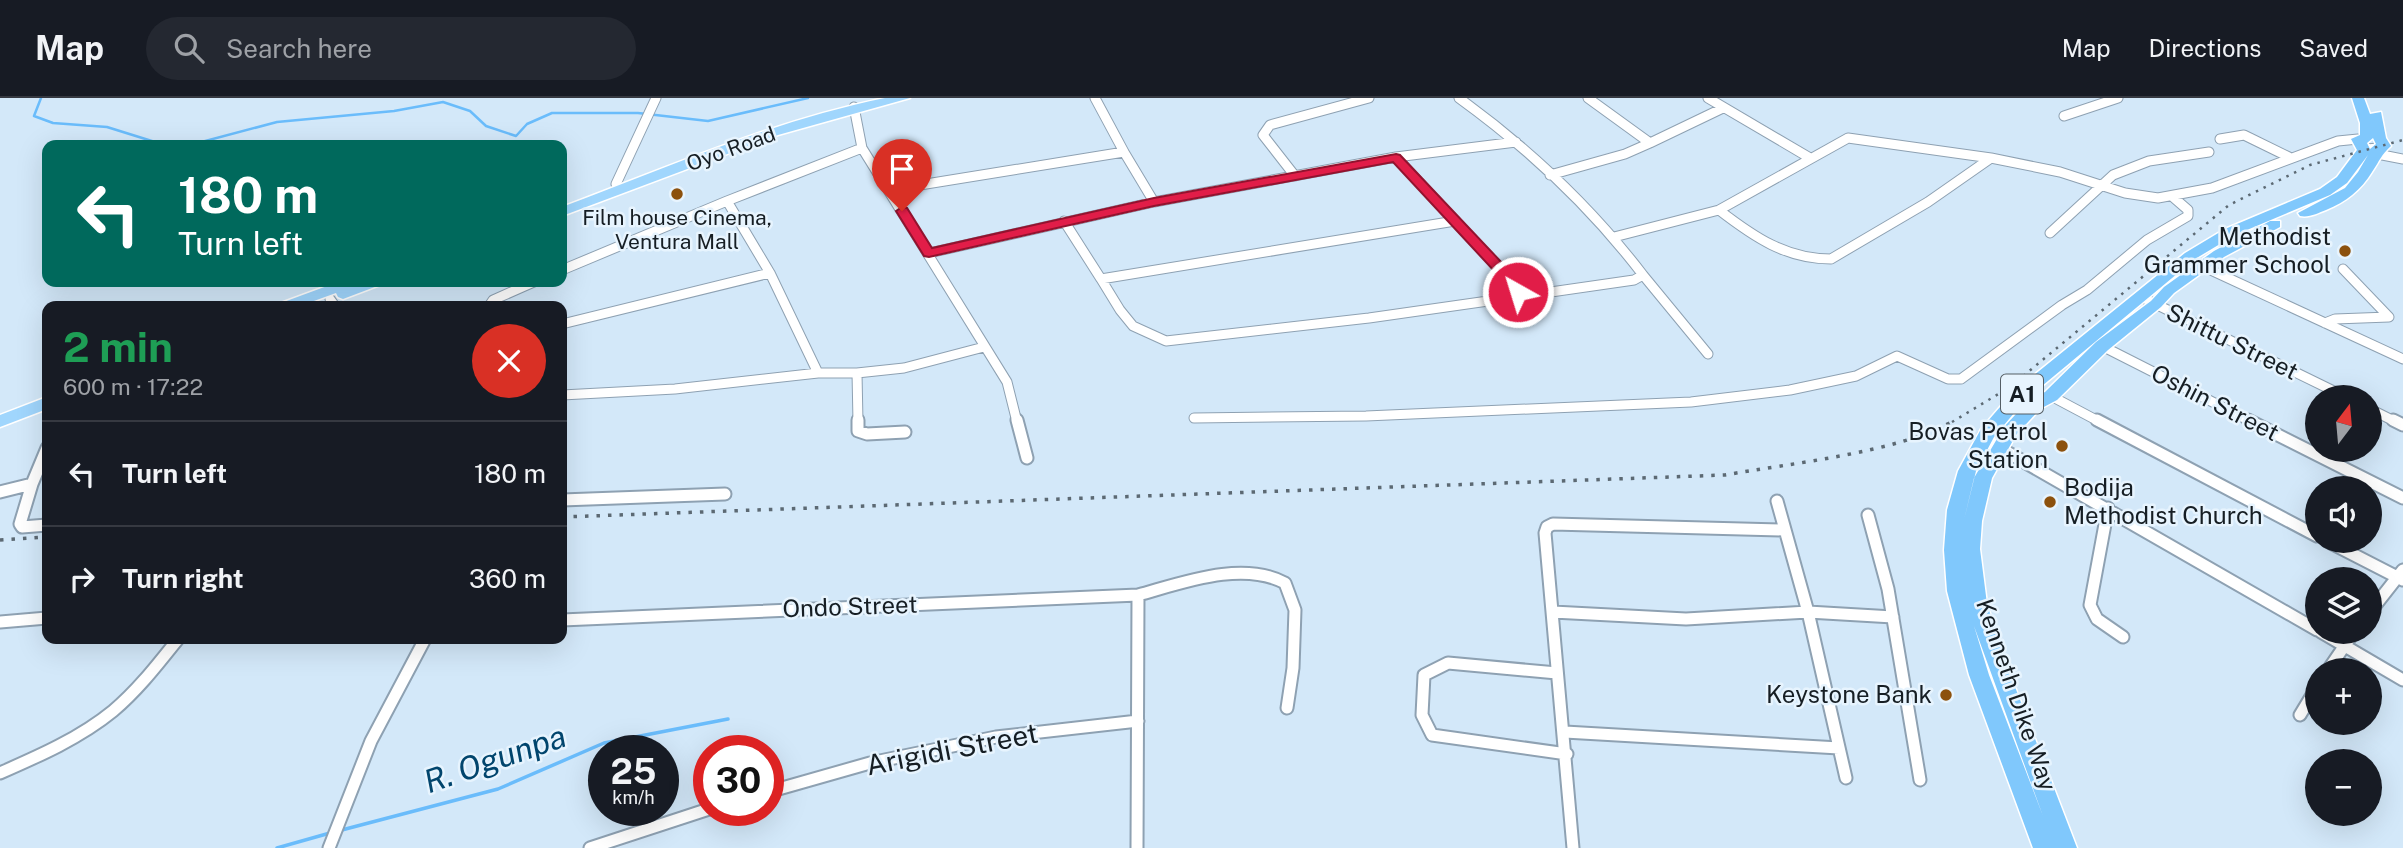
<!DOCTYPE html>
<html lang="en">
<head>
<meta charset="utf-8">
<style>
  :root { --surface:#171b24; --page:#242831; --text:#f1f3f6; --muted:#9ea1a6; --line:#363941 }
  body { margin:0; font-family:"Public Sans",sans-serif; background:var(--page); color:var(--text); height:100vh; display:flex; flex-direction:column; font-size:26px; white-space:nowrap }
  * { box-sizing:border-box; margin:0 }
  p { font-size:23px; color:var(--muted) }
  .icon { flex:none; width:38px; height:38px; fill:none; stroke:currentColor; stroke-width:2; stroke-linecap:round; stroke-linejoin:round }
  .map { position:relative; flex:1; overflow:hidden }
  .panel { position:absolute; left:42px; top:203px; width:525px; height:343px; display:flex; flex-direction:column; background:var(--surface); border-radius:14px; box-shadow:0 7px 28px #0002 }
  .panel>* { flex:none }
  .top-card { position:absolute; left:42px; top:42px; width:525px; height:147px; border-radius:14px; box-shadow:0 7px 28px #0002; background:#00695c; color:#fff; overflow:hidden }
  .needle { width:46px; rotate:16deg }
  .fabs { position:absolute; left:2305px; top:287px; display:grid; gap:14px }
  .fabs a { display:grid; place-items:center; width:77px; height:77px; border-radius:50%; background:var(--surface); box-shadow:0 7px 28px #0002; font-size:35px }
  .speed { position:absolute; left:588px; top:637px; display:flex; gap:14px; font-size:35px; font-weight:700; text-align:center }
  .speed>* { display:grid; place-content:center; width:91px; height:91px; border-radius:50%; background:var(--surface); box-shadow:0 7px 28px #0002; line-height:1 }
  .speed small { font-size:18px; font-weight:400 }
  .speed .limit { border:10px solid #d22; background:#fff; color:#111 }
  .pin { position:absolute; display:grid; place-items:center; width:60px; height:60px; color:#fff; margin:-72px -30px; border-radius:50% 50% 50% 0; rotate:-45deg; box-shadow:0 0 7px #0007 }
  .pin .icon { rotate:45deg }
  .me { position:absolute; width:77px; margin:-38px; rotate:321deg; stroke-linejoin:round; filter:drop-shadow(0 0 5px #0008) }
  .turn { display:flex; align-items:center; gap:24px; height:147px; padding:0 21px; font-size:32px }
  .turn .icon { width:91px; height:91px; stroke-width:2.5 }
  .turn b { display:block; font-size:49px; line-height:60px }
  .round { display:grid; place-items:center; flex:none; width:74px; height:74px; border-radius:37px; background:var(--page) }
  .overview { display:flex; align-items:center; justify-content:space-between; height:119px; padding:0 21px }
  h1 { font-size:42px; font-weight:700; line-height:52px; color:#1e9e55 }
  ul { padding:0; list-style:none }
  li { display:flex; align-items:center; gap:21px; height:105px; padding:0 21px; border-top:2px solid var(--line) }
  li div { flex:1 }
  li b { display:block; font-size:26px }
  li em { font-style:normal }
  header { display:flex; align-items:center; gap:42px; box-sizing:border-box; height:98px; padding:0 35px; background:var(--surface); border-bottom:2px solid var(--line) }
  header strong { font-size:33px }
  nav { display:flex; gap:38px; margin-inline-start:auto; font-size:24px }
  .search { width:490px; height:63px; background:var(--page); display:flex; align-items:center; gap:18px; box-sizing:border-box; padding:0 24px; border-radius:38px; color:var(--muted); font-size:26px }
  .map>svg:first-child { display:block }
</style>
</head>
<body>
<header>
<strong>Map</strong>
<div class="search"><svg class="icon" aria-label="search" viewBox="0 0 24 24"><circle cx="10" cy="10" r="6"/><path d="M15 15l6 6"/></svg>Search here</div>
<nav><a>Map</a><a>Directions</a><a>Saved</a></nav>
</header>
<div class="map">
<svg width="2403" height="750" viewBox="0 0 2403 750">
  <rect width="100%" height="100%" fill="#d3e8f9"/>
  <g fill="none" stroke-linecap="round" stroke-linejoin="round">
    <path stroke="#6abcfb" stroke-width="2.5" d="M41 0 34 18 53 25 107 29 155 44 194 46 277 24 394 13 443 4 470 13 486 28 516 38 527 26 552 15H638L708 23 808 0"/>
    <path stroke="#6abcfb" stroke-width="3.5" d="M338 733 498 691 604 645 728 621
      M277 750 330 735"/>
    <defs>
      <path id="minor-far1" d="M1459 0C1528 50 1591 109 1643 177L1634 182 1516 199
        M1588 0 1650 45 1723 10
        M1708 0 1810 60
        M2064 18 2118 0
        M2220 41 2244 37 2289 59
        M862 50 1007 284 1017 324
        M2372 55 2403 61
        M1396 59 1516 44
        M1550 77 1625 56 1650 45
        M1295 78 1263 37 1270 27 1369 0
        M616 86 656 0
        M889 92 1124 54 1095 0
        M1719 112C1754 139 1786 161 1831 161L1928 104 1991 60
        M1064 123 1101 181 1455 123 1396 59 1154 104
        M2050 135 2113 77 2149 63 2209 54
        M1614 139 1719 112 1848 40 1991 60 2060 74 2125 95 2158 100 2212 90 2338 43 2358 41 2368 51 2377 50
        M929 155 1154 104 1124 54
        M2202 168 2403 261
        M562 172 727 103
        M770 175 818 275
        M1643 177 1708 256
        M1101 181 1120 212 1133 228 1166 243 1369 220 1516 199 1517 189 1455 123
        M2139 198 2346 299
        M330 201 335 208
        M489 208 493 202 534 184
        M2325 225 2335 221 2389 219 2343 171
        M562 226 770 175 727 103 862 50 854 9
        M2102 248 2252 324
        M857 275 858 324
        M562 297 675 291 818 275H857L904 270 984 249
        M2051 298 2100 324
        M2370 311 2396 324
        M1194 320 1366 318 1691 304 1790 292 1856 278 1897 258 1948 281H1961L2062 207 2087 192 2147 142 2188 118V112L2173 99"/>
      <path id="minor" d="M858 322V333L867 336 905 334
        M1017 322 1027 360
        M2097 322 2317 438
        M2248 322 2403 400
        M2393 322 2403 327
        M1984 338 2000 350 2317 532
        M32 386 20 426 22 429 47 427
        M0 394 32 386 47 350
        M562 402 725 396
        M1777 403 1808 514 1846 680
        M2108 410 2090 507 2097 521 2123 539
        M1868 417 1888 491 1920 682
        M2327 443 2403 482
        M1553 514 1686 521 1808 514 1893 519
        M2370 514 2403 472
        M562 522 1138 497C1182 485 1242 462 1285 485L1295 512 1293 570 1287 610
        M0 524 47 520
        M2321 534 2403 582
        M2328 572 2354 534
        M1557 575 1448 565 1424 577 1422 617 1432 637 1567 656
        M2300 617 2317 589
        M1565 634 1839 650
        M0 675C39 658 80 640 113 613 138 592 158 566 178 541
        M768 694 870 665 996 639 1138 623
        M329 750 371 643 425 541
        M590 750 709 711
        M1137 750 1138 497
        M1573 750 1545 435 1547 429 1553 426 1783 432"/>
      <path id="primary" d="M885 0H910L778 37 562 118V109C668 69 773 23 885 0Z
        M338 184H383L380 187 343 201 338 199 336 195 300 208H278L281 205Z
        M47 299V311L0 329V317Z"/>
      <path id="trunk" d="M2352 0H2364L2370 16 2381 14 2386 40 2391 48C2381 57 2380 62 2372 74 2361 92 2346 104 2326 112 2318 115 2309 120 2300 118L2298 115 2345 90 2358 74 2368 57 2347 85 2330 97 2235 137 2195 161 2025 302 1994 339 1976 373 1964 422 1974 380 2004 329 2028 303 2045 294 2096 244 2151 203 2164 189 2214 153 2270 123H2280V129L2224 159 2174 195 2161 209 2108 252 2057 302 2040 311 2016 337 1992 380 1982 423 1980 451 1987 506 2007 568 2077 750H2033L1969 577 1947 493 1944 452 1947 412 1958 373 1981 331 2013 294 2185 155 2225 131 2320 91 2337 79 2357 52 2351 41 2360 37V25ZM2373 40 2376 46 2370 51 2367 45ZM1974 528 2043 718 1989 577Z"/>
    </defs>
    <use href="#minor-far1" stroke="#8ea1b2" stroke-width="11"/>
    <use href="#minor" stroke="#8ea1b2" stroke-width="15"/>
    <use href="#primary" stroke="#fff" stroke-width="3"/>
    <use href="#trunk" stroke="#fff" stroke-width="3"/>
    <use href="#minor-far1" stroke="#fff" stroke-width="9"/>
    <use href="#minor" stroke="#fff" stroke-width="11"/>
    <use href="#primary" fill="#a0d6fd" fill-rule="evenodd"/>
    <use href="#trunk" fill="#80c8fc" fill-rule="evenodd"/>
    <path stroke="#5c6973" stroke-width="2.5" stroke-dasharray="2.5 6" stroke-linecap="butt" d="M1952 324 2010 289 2229 107 2310 67 2403 42"/>
    <path stroke="#5c6973" stroke-width="3.5" stroke-dasharray="3.5 8" stroke-linecap="butt" d="M562 419 1725 377C1791 365 1898 355 1955 322
      M0 442 47 439"/>
  </g>
  <path fill="#e11d48" stroke="#92132f" stroke-width="2" d="M1396 56 1400 57 1522 186 1525 194 1523 197H1513L1510 190 1393 64 1154 108 929 159 924 158 896 113 902 109 907 110 932 150 1154 100Z"/>
  <g fill="#8c510d" stroke="#e7f4fe" stroke-width="2.5">
    <circle cx="677" cy="96" r="7"/>
    <circle cx="2345" cy="153" r="7"/>
    <circle cx="2062" cy="348" r="7"/>
    <circle cx="2050" cy="404" r="7"/>
    <circle cx="1946" cy="597" r="7"/>
  </g>
  <g text-anchor="middle" stroke-width="5" stroke-linejoin="round" paint-order="stroke">
    <g font-size="21" fill="#161e24" stroke="#e7f4fe">
      <text transform="translate(731 51) rotate(-20)" y="7">Oyo Road</text>
    </g>
    <g font-size="21" fill="#161e24" stroke="#e7f4fe">
      <text x="677" y="127">Film house Cinema,<tspan x="677" dy="24">Ventura Mall</tspan></text>
    </g>
    <rect fill="#e7f4fe" stroke="#555e65" stroke-width="2" x="2001" y="276.5" width="42" height="39" rx="5"/>
    <g font-size="23" font-weight="bold" fill="#161e24">
      <text x="2022" y="304">A1</text>
    </g>
    <g font-size="24" fill="#161e24" stroke="#e7f4fe" text-anchor="end">
      <text x="2331" y="147">Methodist<tspan x="2331" dy="28">Grammer School</tspan></text>
      <text x="2048" y="342">Bovas Petrol<tspan x="2048" dy="28">Station</tspan></text>
      <text x="2064" y="398" text-anchor="start">Bodija<tspan x="2064" dy="28">Methodist Church</tspan></text>
      <text x="1932" y="605">Keystone Bank</text>
    </g>
    <g font-size="24" fill="#161e24" stroke="#e7f4fe">
      <text transform="translate(2232 244) rotate(26)" y="8">Shittu Street</text>
      <text transform="translate(2215 305) rotate(27)" y="8">Oshin Street</text>
      <text transform="translate(850 509) rotate(-2)" y="8">Ondo Street</text>
      <text transform="translate(2016 597) rotate(71)" y="8">Kenneth Dike Way</text>
    </g>
    <g font-size="28" fill="#161e24" stroke="#e7f4fe">
      <text transform="translate(952 651) rotate(-11)" y="10">Arigidi Street</text>
    </g>
    <g font-size="32" font-style="italic" fill="#01456d" stroke="#e7f4fe">
      <text transform="translate(495 661) rotate(-19)" y="11">R. Ogunpa</text>
    </g>
  </g>
</svg>
<div class="fabs">
<a><svg class="needle" viewBox="-14 -14 28 28"><path d="M0-13l5 13h-10z" fill="#e53935"/><path d="M0 13l5-13h-10z" fill="#9ea1a6"/></svg></a>
<a><svg class="icon" aria-label="sound" viewBox="0 0 24 24"><path d="M4 9h4l5-4v14l-5-4H4zM17 9q2 3 0 6"/></svg></a>
<a><svg class="icon" aria-label="layers" viewBox="0 0 24 24"><path d="M12 4l9 5-9 5-9-5zM3 14l9 5 9-5"/></svg></a>
<a>+</a>
<a>−</a>
</div>
<div class="speed"><div>25<small>km/h</small></div><div class="limit">30</div></div>
<div class="pin" style="left:902px;top:113px;background:#d93025"><svg class="icon" aria-label="arrive" viewBox="0 0 24 24"><path d="M6 21V4h12l-3 4 3 4H6"/></svg></div>
<svg class="me" style="left:1518px;top:194px" viewBox="-20 -20 40 40"><circle r="17" fill="#e11d48" stroke="#fff" stroke-width="3"/><path d="M0-11L8 9 0 5-8 9z" fill="#fff"/></svg>
<div class="top-card">
<div class="turn"><svg class="icon" aria-label="left" viewBox="0 0 24 24"><path d="M17 20v-9H6M10 6l-5 5 5 5"/></svg><div><b>180 m</b>Turn left</div></div>
</div>
<section class="panel">
<div class="overview"><div><h1>2 min</h1><p>600 m · 17:22</p></div><a class="round" style="background:#d93025;color:#fff"><svg class="icon" aria-label="close" viewBox="0 0 24 24"><path d="M6 6l12 12M18 6L6 18"/></svg></a></div>
<ul>
<li><svg class="icon" aria-label="left" viewBox="0 0 24 24"><path d="M17 20v-9H6M10 6l-5 5 5 5"/></svg><div><b>Turn left</b></div><em>180 m</em></li>
<li><svg class="icon" aria-label="right" viewBox="0 0 24 24"><path d="M7 20v-9h11M14 6l5 5-5 5"/></svg><div><b>Turn right</b></div><em>360 m</em></li>
</ul>
</section>
</div>
</body>
</html>
